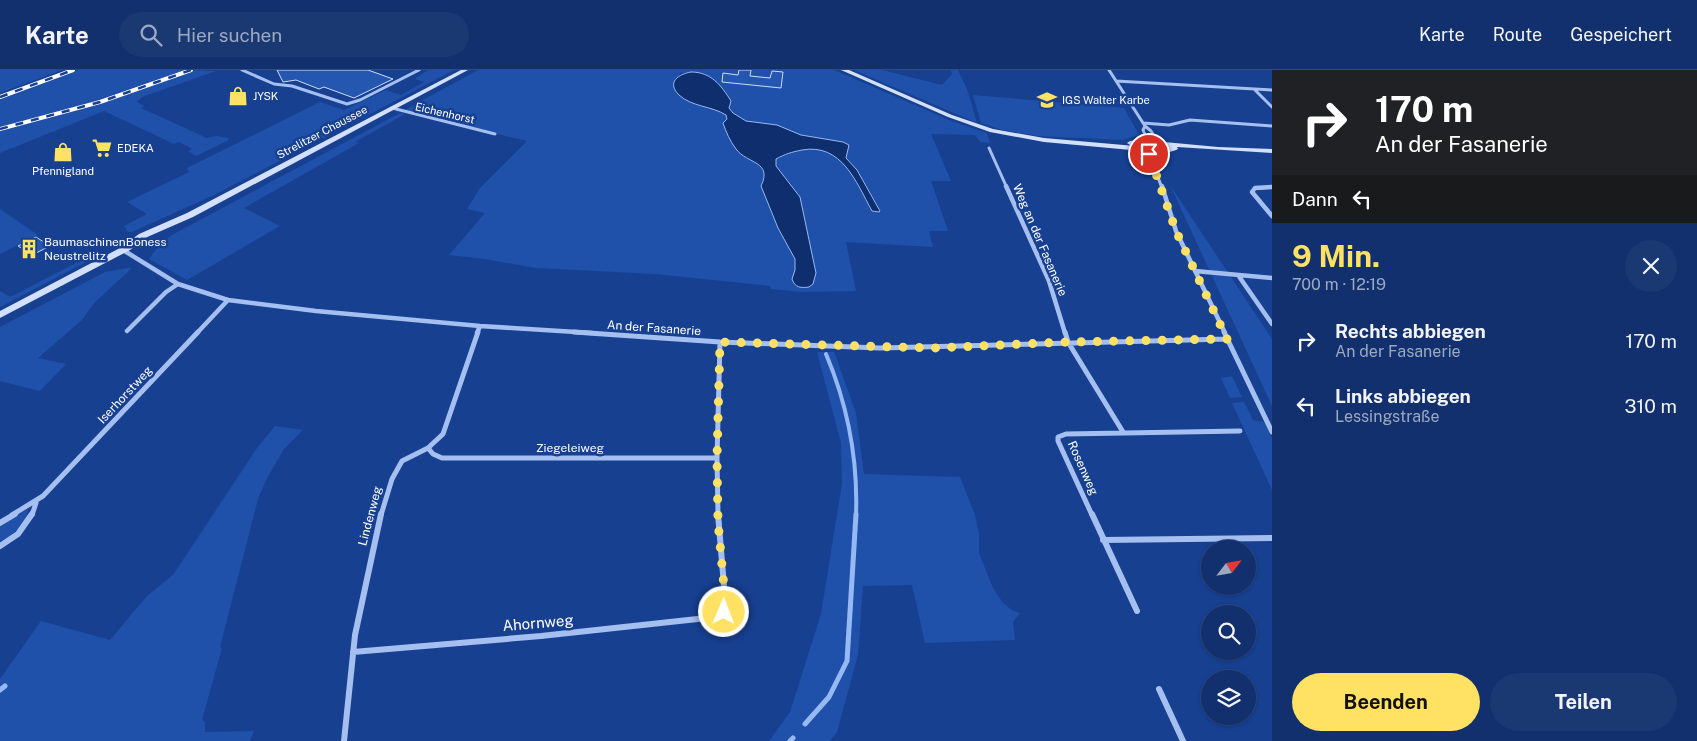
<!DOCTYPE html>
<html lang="de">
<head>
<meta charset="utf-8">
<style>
  :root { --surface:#11306d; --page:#1a3872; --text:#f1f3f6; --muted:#9ca9c2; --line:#304b80; --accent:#ffe164 }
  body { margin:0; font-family:"Public Sans",sans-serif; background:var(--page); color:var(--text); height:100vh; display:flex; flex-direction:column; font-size:19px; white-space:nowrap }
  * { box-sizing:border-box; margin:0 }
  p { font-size:16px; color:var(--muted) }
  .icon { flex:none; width:28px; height:28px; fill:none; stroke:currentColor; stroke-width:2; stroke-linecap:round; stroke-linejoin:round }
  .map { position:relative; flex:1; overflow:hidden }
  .panel { display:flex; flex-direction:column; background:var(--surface); width:425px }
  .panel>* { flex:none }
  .guide { background:#202124; color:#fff; overflow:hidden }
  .needle { width:32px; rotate:59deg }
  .buttons { position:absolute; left:1201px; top:470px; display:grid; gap:10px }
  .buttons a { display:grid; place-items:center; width:55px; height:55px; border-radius:50%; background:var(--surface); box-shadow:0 1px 4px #0004,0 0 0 1px var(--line); font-size:25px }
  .pin { position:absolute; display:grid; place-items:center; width:42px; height:42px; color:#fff; margin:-21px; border:2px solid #fff; border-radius:50%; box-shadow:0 1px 5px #0007 }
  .me { position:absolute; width:55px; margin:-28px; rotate:1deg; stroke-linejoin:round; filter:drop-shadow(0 0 4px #0008) }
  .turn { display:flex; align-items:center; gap:18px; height:105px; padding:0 20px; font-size:22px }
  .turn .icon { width:65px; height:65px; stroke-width:2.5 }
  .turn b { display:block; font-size:35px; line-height:42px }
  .then { display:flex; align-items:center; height:48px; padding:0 20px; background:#0003; gap:10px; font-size:19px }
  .round { display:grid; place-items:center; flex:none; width:52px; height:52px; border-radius:26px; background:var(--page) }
  .headline { display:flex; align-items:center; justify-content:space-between; height:85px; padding:0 20px }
  h1 { font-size:30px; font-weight:700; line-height:38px; color:var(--accent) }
  .cta { display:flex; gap:10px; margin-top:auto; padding:10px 20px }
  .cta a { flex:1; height:58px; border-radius:30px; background:var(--accent); color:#111; font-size:20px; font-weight:700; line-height:58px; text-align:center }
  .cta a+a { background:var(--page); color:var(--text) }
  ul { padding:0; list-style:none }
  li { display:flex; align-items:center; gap:15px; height:65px; padding:0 20px }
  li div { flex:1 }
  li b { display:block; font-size:19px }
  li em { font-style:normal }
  header { display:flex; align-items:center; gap:30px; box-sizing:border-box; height:70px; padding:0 25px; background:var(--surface); border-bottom:1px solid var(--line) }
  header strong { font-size:24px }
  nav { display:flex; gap:28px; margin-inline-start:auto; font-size:18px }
  .search { width:350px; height:45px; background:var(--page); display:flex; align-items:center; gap:12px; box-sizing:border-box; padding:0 18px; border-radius:28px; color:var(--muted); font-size:19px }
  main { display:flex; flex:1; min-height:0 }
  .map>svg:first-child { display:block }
</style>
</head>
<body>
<header>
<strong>Karte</strong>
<div class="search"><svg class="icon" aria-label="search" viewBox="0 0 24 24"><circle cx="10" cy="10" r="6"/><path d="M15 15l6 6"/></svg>Hier suchen</div>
<nav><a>Karte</a><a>Route</a><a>Gespeichert</a></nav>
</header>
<main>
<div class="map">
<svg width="1272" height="671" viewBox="0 0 1272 671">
  <rect width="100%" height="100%" fill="#174091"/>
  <path fill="#1f51ab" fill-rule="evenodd" d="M0 0H62L0 23Z
    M78 0H186L79 36 0 57V29Z
    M195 0 216 1 142 27 137 32 144 36 141 38 207 68 216 66 228 68 229 70 196 86 188 81 192 79 179 72 174 74 104 41 0 83V61L101 34Z
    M428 0H454L345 57H337L339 60 212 126 132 162H128L124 156 147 144 127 132 189 102 187 98 320 32 344 40 386 20 401 25 424 12 415 9Z
    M478 0H834L954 52 987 63 990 73 980 72 975 65 931 64 951 111H931L948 161H929L933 177 846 172 856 221 802 222 771 219 770 216 655 204 536 198 485 189 449 185 485 143 467 139 480 118 527 71 403 41ZM691 2C711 2 721 15 731 31L729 38 733 43 746 51 775 96 800 127 797 217 792 209 795 200V189L778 158 761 116 765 102 760 96 737 80 726 45C709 34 686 38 674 17L680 3ZM823 80 846 88 857 100 880 140 879 142 872 141C858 115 851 92 823 80Z
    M854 0H882L942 15 952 4 951 0H958L967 19 977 53Z
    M973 25 1124 38 1139 65 1122 70 1038 66 1003 60 981 53Z
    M400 43 405 44 355 72 359 73 244 138 280 156 187 210 149 189 157 178 170 166Z
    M1170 115 1272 269V336Z
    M0 139 38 165 0 184Z
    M97 182V185L92 189 0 237V221L10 227 74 194 90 183Z
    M128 198H132L95 232 82 250 38 288 66 294 40 321 0 311V257L105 202Z
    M817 282H834L856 343 864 404 960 407 975 445 979 464V483L993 518 1003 533 1013 541 1020 543 1013 552 1015 570 925 573 912 515 863 516 858 585 837 662 830 671H769L790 642 821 544 842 414 841 373Z
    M1232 306 1242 327 1230 328 1221 308Z
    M1244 332 1253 350 1264 352 1272 368V420L1232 333Z
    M275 356 303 360 284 379 266 410 258 429 220 577 222 578 202 650 205 652V662L254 661 250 671H0V609L41 551 110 570 147 526 173 505 257 378Z
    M28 439C28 452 12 467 0 471V457Z"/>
  <path fill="#0f2e6e" stroke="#97b9f3" d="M691 2C711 2 721 15 731 31L729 38 733 43 746 51 777 55 801 65 843 72 849 75 846 88 857 100 880 141 879 142 872 141C856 112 842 73 802 80 792 82 785 84 776 89V96L800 127 816 203 813 214 809 217C801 218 795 218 792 209L795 200V189L778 158 761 116C773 91 747 94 736 79 730 71 726 62 723 53L727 49 726 45C712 36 692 37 679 25 666 12 679 4 691 2Z"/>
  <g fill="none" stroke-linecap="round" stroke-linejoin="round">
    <path stroke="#97b9f3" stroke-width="4" d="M826 284C848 336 858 389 856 445"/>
    <path stroke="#97b9f3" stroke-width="5" d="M0 620 5 616
      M805 654 829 627 847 591 856 444
      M790 671 793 668"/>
  </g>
  <path fill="#2556b0" stroke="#cbddfb" d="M277 0H368L393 9 354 28 324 17 319 19 296 10 283 12Z
    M739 0H751L750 6 770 8 772 1 783 2 781 18 722 12 723 3 738 5Z
    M36 167 50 176 32 185 18 176Z"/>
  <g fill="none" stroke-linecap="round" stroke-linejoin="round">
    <path stroke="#a5c0f0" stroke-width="3" d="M242 0 274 14 292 16 347 34 360 30 419 0
      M1109 0 1145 56 1151 61 1158 72
      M1116 11 1272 20
      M1255 20 1272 37
      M392 38 495 64
      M1143 53 1169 55 1190 50 1272 56
      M1144 69 1146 67 1143 60 1145 56
      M989 78 1007 118
      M1148 81 1162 118
      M1158 105 1159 83
      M1261 118 1272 117"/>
    <path stroke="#a5c0f0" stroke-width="4.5" d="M1006 116 1049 211 1065 263
      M1162 116 1176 161 1225 263
      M1272 117 1255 118 1252 122 1272 146
      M123 180 178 214 228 230 316 241 480 256 592 263
      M1195 201 1272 208
      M1238 205 1272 254
      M127 261 166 222 178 214
      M197 263 228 230
      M477 263 480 256"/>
    <path stroke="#a5c0f0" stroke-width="5" d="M574 262 720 272 880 278 1227 269
      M1065 262 1068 272 1123 362
      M1224 262 1272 362
      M428 378 433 384 442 388H717
      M12 445 43 426 198 262
      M32 445 36 433
      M381 445 392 409 402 391 428 378 443 364 478 262
      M718 445 717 388 720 272
      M1092 445 1058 371V367L1066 364 1240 361"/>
    <path stroke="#a5c0f0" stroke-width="6" d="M1092 444 1137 541
      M0 453 15 444
      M1103 470 1272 468
      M0 476 18 464 32 444
      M353 582 541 566 716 547 724 542 725 528 718 444
      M1159 619 1183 671
      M344 671 355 565 381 444"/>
    <path fill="#d3e0fb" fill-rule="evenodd" d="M461 0H468L193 147 145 168 130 180 0 248V241L120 178 139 164 187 143Z
      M841 0H849L952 45 993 59 1044 68 1135 76 1138 74 1149 79 1162 78 1153 72 1130 75 1127 73 1130 71 1154 68 1164 72 1218 77 1272 79V83L1177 77 1178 79C1169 84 1152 84 1142 81L1044 72 990 62 948 47Z"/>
    <defs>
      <path id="rail" d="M0 27 73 0
        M0 59 100 32 191 0"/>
    </defs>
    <use href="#rail" stroke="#fff" stroke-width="4"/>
    <use href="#rail" stroke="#174091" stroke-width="2.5" stroke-dasharray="8" stroke-linecap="butt"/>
  </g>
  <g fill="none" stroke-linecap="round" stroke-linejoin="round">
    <path stroke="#ffe164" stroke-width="9" stroke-dasharray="0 16.2" d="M724 542 725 528 718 452 717 388 720 272 933 278 1068 272 1227 269 1176 161 1149 84"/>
  </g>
  <defs>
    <symbol id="shop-bare" viewBox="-9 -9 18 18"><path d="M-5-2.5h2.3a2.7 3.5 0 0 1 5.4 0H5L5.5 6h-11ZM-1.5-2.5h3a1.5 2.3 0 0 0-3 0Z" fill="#ffe164" stroke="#174091" stroke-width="2.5" paint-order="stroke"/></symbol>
    <symbol id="school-bare" viewBox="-9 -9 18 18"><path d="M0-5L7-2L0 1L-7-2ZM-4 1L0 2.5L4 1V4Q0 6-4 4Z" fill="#ffe164" stroke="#174091" stroke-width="2.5" paint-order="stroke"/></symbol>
    <symbol id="supermarket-bare" viewBox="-9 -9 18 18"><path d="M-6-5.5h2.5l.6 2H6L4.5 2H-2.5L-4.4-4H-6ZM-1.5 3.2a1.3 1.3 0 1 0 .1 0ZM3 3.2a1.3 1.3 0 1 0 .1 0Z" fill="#ffe164" stroke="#174091" stroke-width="2.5" paint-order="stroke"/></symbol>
    <symbol id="building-bare" viewBox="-9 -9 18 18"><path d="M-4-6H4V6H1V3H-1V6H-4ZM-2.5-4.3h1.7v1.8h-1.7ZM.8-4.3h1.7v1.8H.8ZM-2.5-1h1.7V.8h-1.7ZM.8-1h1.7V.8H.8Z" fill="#ffe164" stroke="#174091" stroke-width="2.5" paint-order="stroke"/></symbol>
  </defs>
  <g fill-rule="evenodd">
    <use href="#shop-bare" x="224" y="12" width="28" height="28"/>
    <use href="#school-bare" x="1033" y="16" width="28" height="28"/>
    <use href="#supermarket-bare" x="88" y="64" width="28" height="28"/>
    <use href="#shop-bare" x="49" y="68" width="28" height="28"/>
    <use href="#building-bare" x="15" y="165" width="28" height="28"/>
  </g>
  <g text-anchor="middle" stroke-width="5" stroke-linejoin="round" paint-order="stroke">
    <g font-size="11" fill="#fff" stroke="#174091" text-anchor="start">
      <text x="253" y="30">JYSK</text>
      <text x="1062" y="34">IGS Walter Karbe</text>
      <text x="117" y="82">EDEKA</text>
      <text x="63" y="105" text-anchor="middle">Pfennigland</text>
    </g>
    <g font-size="11" fill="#fff" stroke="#174091">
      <text transform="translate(445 43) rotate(13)" y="4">Eichenhorst</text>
      <text transform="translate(322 62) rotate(-28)" y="4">Strelitzer Chaussee</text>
    </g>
    <g font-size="12" fill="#fff" stroke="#174091">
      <text transform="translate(1040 170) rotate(67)" y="4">Weg an der Fasanerie</text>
      <text transform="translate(654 258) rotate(4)" y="4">An der Fasanerie</text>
      <text transform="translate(125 325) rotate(-47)" y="4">Iserhorstweg</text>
      <text x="570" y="382">Ziegeleiweg</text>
      <text transform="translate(1083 398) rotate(66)" y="4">Rosenweg</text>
      <text transform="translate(370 446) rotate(-75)" y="4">Lindenweg</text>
    </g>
    <g font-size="12" fill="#fff" stroke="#174091" text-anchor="start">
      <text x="44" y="176">BaumaschinenBoness<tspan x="44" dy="14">Neustrelitz</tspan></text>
    </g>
    <g font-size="15" fill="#fff" stroke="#174091">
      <text transform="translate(538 553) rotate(-5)" y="5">Ahornweg</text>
    </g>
  </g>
</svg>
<div class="buttons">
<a><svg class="needle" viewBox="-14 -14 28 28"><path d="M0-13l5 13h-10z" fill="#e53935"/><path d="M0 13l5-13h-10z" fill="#9ca9c2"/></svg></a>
<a><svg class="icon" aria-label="search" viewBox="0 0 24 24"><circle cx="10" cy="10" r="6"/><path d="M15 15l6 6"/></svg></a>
<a><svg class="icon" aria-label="layers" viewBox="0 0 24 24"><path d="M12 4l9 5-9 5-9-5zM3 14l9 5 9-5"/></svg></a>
</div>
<div class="pin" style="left:1149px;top:84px;background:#d93025"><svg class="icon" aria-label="arrive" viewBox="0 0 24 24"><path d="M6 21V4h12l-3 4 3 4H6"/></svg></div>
<svg class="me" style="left:724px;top:542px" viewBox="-20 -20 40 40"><circle r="17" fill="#ffe164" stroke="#fff" stroke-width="3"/><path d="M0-11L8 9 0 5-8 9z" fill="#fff"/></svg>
</div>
<section class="panel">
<div class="guide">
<div class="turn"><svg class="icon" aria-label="right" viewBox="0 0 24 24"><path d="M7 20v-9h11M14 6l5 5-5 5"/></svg><div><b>170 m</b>An der Fasanerie</div></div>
<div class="then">Dann<svg class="icon" aria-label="left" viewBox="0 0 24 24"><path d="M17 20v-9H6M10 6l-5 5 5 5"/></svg></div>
</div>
<div class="headline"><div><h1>9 Min.</h1><p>700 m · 12:19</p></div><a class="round"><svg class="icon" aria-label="close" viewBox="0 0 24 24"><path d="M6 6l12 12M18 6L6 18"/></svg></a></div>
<ul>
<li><svg class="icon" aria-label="right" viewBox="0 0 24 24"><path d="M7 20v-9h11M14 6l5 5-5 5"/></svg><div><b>Rechts abbiegen</b><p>An der Fasanerie</p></div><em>170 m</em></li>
<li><svg class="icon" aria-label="left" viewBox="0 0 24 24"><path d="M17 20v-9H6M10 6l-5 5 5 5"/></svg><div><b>Links abbiegen</b><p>Lessingstraße</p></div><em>310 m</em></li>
</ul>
<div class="cta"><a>Beenden</a><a>Teilen</a></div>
</section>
</main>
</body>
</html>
